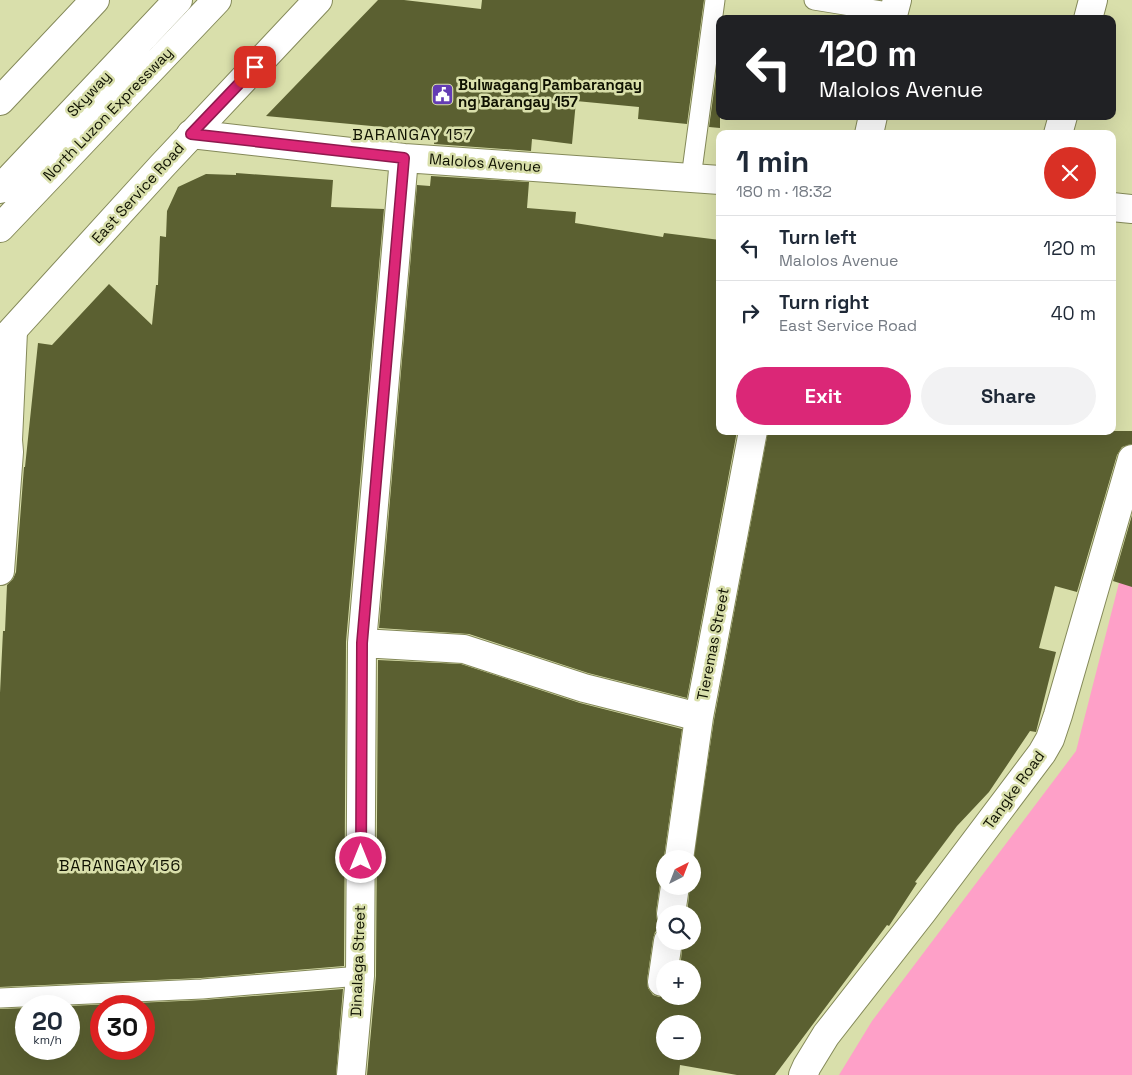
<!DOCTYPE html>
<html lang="en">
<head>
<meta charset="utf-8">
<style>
  :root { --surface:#fff; --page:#f2f2f3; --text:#1f2937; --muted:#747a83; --line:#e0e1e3; --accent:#db2777 }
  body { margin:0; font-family:"Space Grotesk",sans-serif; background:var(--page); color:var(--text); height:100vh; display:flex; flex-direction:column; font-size:19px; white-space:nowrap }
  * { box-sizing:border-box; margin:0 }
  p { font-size:16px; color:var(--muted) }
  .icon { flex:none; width:28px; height:28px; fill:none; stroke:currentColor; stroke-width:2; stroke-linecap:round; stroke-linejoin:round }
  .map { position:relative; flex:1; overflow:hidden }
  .side { position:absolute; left:716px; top:130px; width:400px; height:305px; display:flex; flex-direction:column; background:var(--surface); border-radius:10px; box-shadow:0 5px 20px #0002 }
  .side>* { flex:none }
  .top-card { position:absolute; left:716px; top:15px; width:400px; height:105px; border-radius:10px; box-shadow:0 5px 20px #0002; background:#202124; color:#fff; overflow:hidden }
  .needle { width:32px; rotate:42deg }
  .tools { position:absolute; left:656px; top:850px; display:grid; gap:10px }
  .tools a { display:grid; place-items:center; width:45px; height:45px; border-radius:50%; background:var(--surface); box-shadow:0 5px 20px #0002; font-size:25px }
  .speed { position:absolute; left:15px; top:995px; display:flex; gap:10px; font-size:25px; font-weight:700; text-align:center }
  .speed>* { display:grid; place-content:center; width:65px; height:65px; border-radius:50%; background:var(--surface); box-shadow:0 5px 20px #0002; line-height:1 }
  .speed small { font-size:12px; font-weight:400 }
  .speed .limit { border:8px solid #d22; background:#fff; color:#111 }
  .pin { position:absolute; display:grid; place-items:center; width:42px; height:42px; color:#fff; margin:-21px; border-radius:10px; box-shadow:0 2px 8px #0006 }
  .me { position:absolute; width:55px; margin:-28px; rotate:0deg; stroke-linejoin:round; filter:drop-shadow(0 0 4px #0008) }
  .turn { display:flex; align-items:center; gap:18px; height:105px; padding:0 20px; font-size:22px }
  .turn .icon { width:65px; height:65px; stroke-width:2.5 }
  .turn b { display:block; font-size:35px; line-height:42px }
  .round { display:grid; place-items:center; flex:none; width:52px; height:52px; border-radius:26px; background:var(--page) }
  .headline { display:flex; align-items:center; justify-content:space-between; height:85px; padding:0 20px }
  h1 { font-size:30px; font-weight:700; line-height:38px }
  .primary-button { display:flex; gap:10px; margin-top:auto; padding:10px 20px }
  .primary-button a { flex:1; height:58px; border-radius:30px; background:var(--accent); color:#fff; font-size:20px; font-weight:700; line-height:58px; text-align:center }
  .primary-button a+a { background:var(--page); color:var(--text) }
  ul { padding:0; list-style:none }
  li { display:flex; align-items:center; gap:15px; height:65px; padding:0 20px; border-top:1px solid var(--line) }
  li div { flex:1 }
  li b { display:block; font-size:19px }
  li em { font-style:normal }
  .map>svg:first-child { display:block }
</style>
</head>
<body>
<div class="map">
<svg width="1132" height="1075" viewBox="0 0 1132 1075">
  <rect width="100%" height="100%" fill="#d9dfab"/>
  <path fill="#fea0c8" d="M1132 532V1075H839L872 1021 1076 751Z"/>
  <path fill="#5b6031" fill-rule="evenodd" d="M378 0H404L481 9 482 0H704L687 124 638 119 639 107 576 101 572 144 532 139 531 151 434 144 435 132 266 116Z
    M720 47V128L709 127Z
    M236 173 333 180 331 207 384 209 346 642 344 966 201 978 0 987V693L3 631H5L7 585 13 579 16 572 24 467H25L38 343 52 345 109 284 152 325 156 285H158L160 236 166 237 167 211 178 187 206 174 236 175Z
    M431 176 529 182 527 208 576 212 575 223 663 237 664 233 720 240V431H737L687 698 588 673 469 634 379 628 417 185 430 186Z
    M768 431H1132V444L1122 447 1117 455 1077 592 1055 586 1039 648 1056 652 1036 732 1030 731 989 792 957 826 915 882 917 883 889 926 887 925 775 1075H737L680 1065 679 1075H367L376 976 378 660 461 664 580 703 682 729 664 857 665 875 660 884 656 912 657 920 662 927 655 932 653 939 647 980 648 988 653 995 659 997 692 996V969H680L683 941H692V914H687L690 886H692V866L714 720ZM665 1024H692V1051H665Z
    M1132 515V587L1113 581Z
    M343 989 336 1075H0V1009L26 1008V1049H69L68 1006 203 1000ZM101 1006H144V1049H101Z"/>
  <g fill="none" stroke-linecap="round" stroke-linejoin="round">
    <defs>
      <path id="lane" d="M814 0 894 13
        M691 178 715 0
        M0 998 202 989 360 976"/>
      <path id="street" d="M892 19 897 0
        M1088 19 1093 0
        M191 134 404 158 720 180
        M869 134 873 116
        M1058 134 1063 116
        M1112 207 1132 209
        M0 571 9 452 8 440 13 331
        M362 643 464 649 584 688 699 717
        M679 859 699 717 753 431
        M671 914 675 886
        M662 982 668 941
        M351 1075 360 976 362 643 404 158
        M803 1075 807 1066 826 1035 923 911 1042 753 1050 739 1058 715 1132 459"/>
      <path id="secondary" d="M0 344 162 166 318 0"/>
      <path id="highway" d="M0 101 95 0
        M0 189 178 0
        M0 228 217 0"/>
    </defs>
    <use href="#lane" stroke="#848959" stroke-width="21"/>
    <use href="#street" stroke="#848959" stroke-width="30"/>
    <use href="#secondary" stroke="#848959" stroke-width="30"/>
    <use href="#highway" stroke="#848959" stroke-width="30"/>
    <use href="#lane" stroke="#fff" stroke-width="19"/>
    <use href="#street" stroke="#fff" stroke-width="28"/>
    <use href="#secondary" stroke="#fff" stroke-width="28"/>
    <use href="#highway" stroke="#fff" stroke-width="28"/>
  </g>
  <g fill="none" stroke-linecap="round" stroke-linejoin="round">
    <defs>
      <path id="route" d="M255 67 191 134 404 158 362 643 361 858"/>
    </defs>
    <use href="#route" stroke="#8e194d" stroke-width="12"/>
    <use href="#route" stroke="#db2777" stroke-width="9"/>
  </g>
  <defs>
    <symbol id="civic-square" viewBox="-11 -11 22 22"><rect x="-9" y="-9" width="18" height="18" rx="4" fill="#643cb4" stroke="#d9dfab"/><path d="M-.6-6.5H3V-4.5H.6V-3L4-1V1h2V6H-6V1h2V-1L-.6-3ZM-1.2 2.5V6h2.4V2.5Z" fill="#fff"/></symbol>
  </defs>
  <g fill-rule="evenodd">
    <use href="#civic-square" x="430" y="82" width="25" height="25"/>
  </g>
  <g text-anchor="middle" stroke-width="5" stroke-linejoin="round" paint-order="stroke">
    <g font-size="15" font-weight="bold" fill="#0f1101" stroke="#d9dfab" text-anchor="start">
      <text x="458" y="90">Bulwagang Pambarangay<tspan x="458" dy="17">ng Barangay 157</tspan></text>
    </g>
    <g font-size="15" fill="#0f1101" stroke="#d9dfab">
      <text transform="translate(89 94) rotate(-47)" y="5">Skyway</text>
      <text transform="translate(108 114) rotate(-46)" y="5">North Luzon Expressway</text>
      <text transform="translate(485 163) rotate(4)" y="5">Malolos Avenue</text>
      <text transform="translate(138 193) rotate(-48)" y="5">East Service Road</text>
      <text transform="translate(713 644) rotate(-79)" y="5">Tieremas Street</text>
      <text transform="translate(1014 790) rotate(-54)" y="5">Tangke Road</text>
      <text transform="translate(358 961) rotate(-88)" y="5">Dinalaga Street</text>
    </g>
    <g font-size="16" letter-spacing="1" fill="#0f1101" stroke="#d9dfab">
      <text x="413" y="140">BARANGAY 157</text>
      <text x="120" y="871">BARANGAY 156</text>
    </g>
  </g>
</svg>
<div class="tools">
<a><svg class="needle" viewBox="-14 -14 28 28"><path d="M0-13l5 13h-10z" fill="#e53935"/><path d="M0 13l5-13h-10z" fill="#747a83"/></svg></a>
<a><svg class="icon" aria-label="search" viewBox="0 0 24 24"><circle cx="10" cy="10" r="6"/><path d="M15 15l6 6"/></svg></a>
<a>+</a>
<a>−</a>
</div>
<div class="speed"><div>20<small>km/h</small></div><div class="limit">30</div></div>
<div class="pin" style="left:255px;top:67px;background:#d93025"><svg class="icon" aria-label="arrive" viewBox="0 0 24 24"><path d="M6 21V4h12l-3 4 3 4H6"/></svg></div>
<svg class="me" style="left:361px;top:858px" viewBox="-20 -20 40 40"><circle r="17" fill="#db2777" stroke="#fff" stroke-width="3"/><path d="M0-11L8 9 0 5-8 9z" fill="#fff"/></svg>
<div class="top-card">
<div class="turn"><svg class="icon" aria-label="left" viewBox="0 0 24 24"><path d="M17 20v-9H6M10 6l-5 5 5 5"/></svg><div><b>120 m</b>Malolos Avenue</div></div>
</div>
<section class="side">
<div class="headline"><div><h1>1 min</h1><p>180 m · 18:32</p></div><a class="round" style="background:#d93025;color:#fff"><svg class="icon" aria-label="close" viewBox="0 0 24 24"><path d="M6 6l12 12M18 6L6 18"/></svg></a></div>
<ul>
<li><svg class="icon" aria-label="left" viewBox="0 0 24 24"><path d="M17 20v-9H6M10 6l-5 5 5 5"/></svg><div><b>Turn left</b><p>Malolos Avenue</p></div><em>120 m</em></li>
<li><svg class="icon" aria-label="right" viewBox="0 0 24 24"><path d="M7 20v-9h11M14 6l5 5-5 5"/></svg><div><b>Turn right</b><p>East Service Road</p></div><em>40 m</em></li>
</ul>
<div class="primary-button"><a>Exit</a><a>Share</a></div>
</section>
</div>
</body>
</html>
